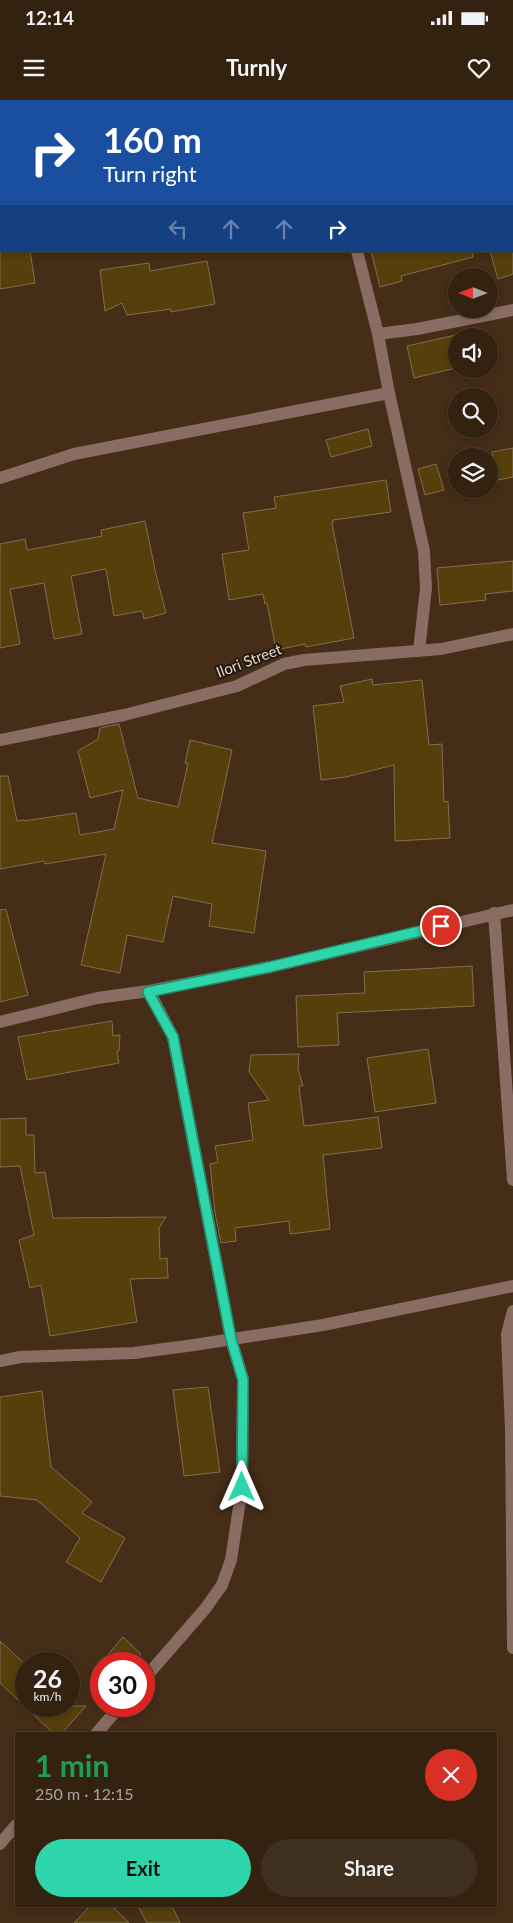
<!DOCTYPE html>
<html lang="en">
<head>
<meta charset="utf-8">
<style>
  :root { --surface:#342211; --page:#3f2f1f; --text:#f1f3f6; --muted:#a9a49f; --line:#4e3f31; --accent:#2ed4aa }
  body { margin:0; font-family:Lato,sans-serif; background:var(--page); color:var(--text); height:100vh; display:flex; flex-direction:column; font-size:19px; white-space:nowrap }
  * { box-sizing:border-box; margin:0 }
  p { font-size:16px; color:var(--muted) }
  .icon { flex:none; width:28px; height:28px; fill:none; stroke:currentColor; stroke-width:2; stroke-linecap:round; stroke-linejoin:round }
  .map { position:relative; flex:1; overflow:hidden }
  .details { position:absolute; left:15px; top:1632px; width:482px; height:175px; display:flex; flex-direction:column; background:var(--surface); border-radius:0px; box-shadow:0 2px 8px #0003,0 0 0 1px var(--line) }
  .details>* { flex:none }
  .top-card { position:absolute; left:0px; top:0px; width:514px; height:152px; box-shadow:0 2px 8px #0003,0 0 0 1px var(--line); background:#1a4fa0; color:#fff; overflow:hidden }
  .needle { width:32px; rotate:270deg }
  .fabs { position:absolute; left:448px; top:168px; display:grid; gap:10px }
  .fabs a { display:grid; place-items:center; width:50px; height:50px; border-radius:50%; background:var(--surface); box-shadow:0 2px 8px #0003,0 0 0 1px var(--line); font-size:25px }
  .speed { position:absolute; left:15px; top:1552px; display:flex; gap:10px; font-size:25px; font-weight:700; text-align:center }
  .speed>* { display:grid; place-content:center; width:65px; height:65px; border-radius:50%; background:var(--surface); box-shadow:0 2px 8px #0003,0 0 0 1px var(--line); line-height:1 }
  .speed small { font-size:12px; font-weight:400 }
  .speed .limit { border:8px solid #d22; background:#fff; color:#111 }
  .pin { position:absolute; display:grid; place-items:center; width:42px; height:42px; color:#fff; margin:-21px; border:2px solid #fff; border-radius:50%; box-shadow:0 1px 5px #0007 }
  .me { position:absolute; width:55px; margin:-28px; rotate:0deg; stroke-linejoin:round; filter:drop-shadow(0 0 4px #0008) }
  .turn { display:flex; align-items:center; gap:18px; height:105px; padding:0 20px; font-size:22px }
  .turn .icon { width:65px; height:65px; stroke-width:2.5 }
  .turn b { display:block; font-size:35px; line-height:42px }
  .lanes { display:flex; align-items:center; height:48px; padding:0 20px; background:#0003; justify-content:center; gap:25px; direction:ltr }
  .lanes .off { opacity:.35 }
  .round { display:grid; place-items:center; flex:none; width:52px; height:52px; border-radius:26px; background:var(--page) }
  .summary { display:flex; align-items:center; justify-content:space-between; height:85px; padding:0 20px }
  h1 { font-size:30px; font-weight:700; line-height:38px; color:#1e9e55 }
  .button { display:flex; gap:10px; margin-top:auto; padding:10px 20px }
  .button a { flex:1; height:58px; border-radius:30px; background:var(--accent); color:#111; font-size:20px; font-weight:700; line-height:58px; text-align:center }
  .button a+a { background:var(--page); color:var(--text) }
  .status { display:flex; justify-content:space-between; align-items:center; height:35px; padding:0 25px; background:var(--surface); direction:ltr }
  .status svg { height:14px; fill:currentColor }
  header { display:flex; justify-content:space-between; align-items:center; height:65px; padding:0 20px; background:var(--surface); font-size:22px; font-weight:700 }
  .map>svg:first-child { display:block }
</style>
</head>
<body>
<div class="status"><b>12:14</b><svg viewBox="0 0 49 12"><path d="M0 12V9h3v3zM5 12V6h3v6zM10 12V3h3v9zM15 12V0h3v12zM26 1h20v11H26zM47 4h2v5h-2z"/></svg></div>
<header><svg class="icon" aria-label="menu" viewBox="0 0 24 24"><path d="M4 6h16M4 12h16M4 18h16"/></svg>Turnly<svg class="icon" aria-label="heart" viewBox="0 0 24 24"><path d="M12 20l-8-8c-3-5 5-10 8-4 3-6 11-1 8 4z"/></svg></header>
<div class="map">
<svg width="513" height="1823" viewBox="0 0 513 1823">
  <rect width="100%" height="100%" fill="#452d17"/>
  <path fill="#563f0a" stroke="#807051" d="M0 151H30L35 183 0 189Z
    M371 151H473V157L401 176 402 181 380 187Z
    M490 151H513V174L498 179Z
    M207 161 215 204 171 212V209L127 215 122 203 105 211 100 170 149 163 150 171Z
    M456 235V268L414 278 407 246Z
    M368 329 372 346 331 357 326 340Z
    M513 348V377L498 380 492 352Z
    M436 364 444 390 425 395 418 369Z
    M386 380 391 412 333 420V423H332L354 538 306 547 305 544 276 550 267 503 265 504 263 494 229 500 222 454 249 450 243 413 276 408 274 397Z
    M145 421 156 474 166 513 144 519 142 511 114 516 106 469 71 476 82 534 54 539 44 483 10 489 20 544 0 548V444L25 439 27 450 102 436 101 430Z
    M513 461V491L485 494 486 500 440 505 437 468Z
    M372 579 373 585 422 580 429 645 442 644 444 702 448 701 450 738 395 741 394 665 346 677 321 680 313 606 344 602 340 586Z
    M119 624 138 698 178 707 188 664 185 663 190 640 232 650 212 743 266 751 254 833 209 826 212 804 173 796 163 842 127 835 120 873 81 865 106 754 45 764 44 761 0 769V676H8L17 721 24 720V721L76 713 80 735 114 729 123 690 90 698 78 651 98 639 100 628Z
    M6 809 28 895 0 902V810Z
    M472 866 474 906 337 913 339 945 298 947 296 896 365 893 364 872Z
    M112 921 113 936 120 935 119 951 117 952 119 963 27 980 18 937Z
    M428 949 436 1003 375 1012 367 958Z
    M299 954 298 969 303 986H299L304 1026 378 1017 382 1048 323 1055 330 1129 290 1134 289 1121 235 1128 236 1141 221 1143 215 1113 210 1064 218 1062 215 1046 253 1040 248 1003 269 1000 249 972 251 955Z
    M26 1018V1035H34L35 1073 45 1072 53 1118 166 1117 159 1128 160 1159 167 1158 168 1178 130 1179 137 1222 50 1236 41 1185 30 1188 19 1140 34 1135 20 1066 0 1067V1019Z
    M208 1287 220 1372 184 1376 173 1290Z
    M42 1291 51 1367 92 1402 82 1413 125 1438 101 1482 66 1462 80 1438 37 1400 0 1396V1297Z
    M123 1537 141 1554 132 1564H100Z
    M0 1541 26 1565V1606H86L61 1634H54L0 1583Z
    M90 1806H112L129 1823H74Z
    M138 1806H172L180 1823H147Z"/>
  <g fill="none" stroke-linecap="round" stroke-linejoin="round">
    <path stroke="#896c62" stroke-width="12" d="M323 0V1
      M187 1 192 0
      M0 23 1 25
      M0 49 1 48
      M357 151 378 234 389 293 424 451 426 488 419 551
      M378 234 417 229 513 210
      M0 378 74 354 389 293
      M0 640 124 615 237 586 284 564 304 560 441 549 513 534
      M494 813 513 1080
      M0 922 97 898 149 891 270 867 513 810
      M513 1211 507 1234 511 1330 513 1548
      M0 1261 20 1257 134 1253 194 1245 323 1225 513 1186
      M144 1579 205 1509 222 1485 231 1460 242 1387 243 1279 231 1239 173 937 149 891
      M96 1634 120 1606
      M0 1744 16 1725"/>
  </g>
  <g fill="none" stroke-linecap="round" stroke-linejoin="round">
    <defs>
      <path id="route" d="M242 1387 243 1280 231 1239 173 937 148 892 270 867 441 826"/>
    </defs>
    <use href="#route" stroke="#1e8a6e" stroke-width="12"/>
    <use href="#route" stroke="#2ed4aa" stroke-width="9"/>
  </g>
  <g text-anchor="middle" stroke-width="4" stroke-linejoin="round" paint-order="stroke">
    <g font-size="15" fill="#e6d6c9" stroke="#23180f">
      <text transform="translate(249 561) rotate(-21)" y="5">Ilori Street</text>
    </g>
  </g>
</svg>
<div class="fabs">
<a><svg class="needle" viewBox="-14 -14 28 28"><path d="M0-13l5 13h-10z" fill="#e53935"/><path d="M0 13l5-13h-10z" fill="#a9a49f"/></svg></a>
<a><svg class="icon" aria-label="sound" viewBox="0 0 24 24"><path d="M4 9h4l5-4v14l-5-4H4zM17 9q2 3 0 6"/></svg></a>
<a><svg class="icon" aria-label="search" viewBox="0 0 24 24"><circle cx="10" cy="10" r="6"/><path d="M15 15l6 6"/></svg></a>
<a><svg class="icon" aria-label="layers" viewBox="0 0 24 24"><path d="M12 4l9 5-9 5-9-5zM3 14l9 5 9-5"/></svg></a>
</div>
<div class="speed"><div>26<small>km/h</small></div><div class="limit">30</div></div>
<div class="pin" style="left:441px;top:826px;background:#d93025"><svg class="icon" aria-label="arrive" viewBox="0 0 24 24"><path d="M6 21V4h12l-3 4 3 4H6"/></svg></div>
<svg class="me" style="left:242px;top:1387px" viewBox="-20 -20 40 40"><path d="M0-17L14 15 0 8-14 15z" fill="#2ed4aa" stroke="#fff" stroke-width="4"/></svg>
<div class="top-card">
<div class="turn"><svg class="icon" aria-label="right" viewBox="0 0 24 24"><path d="M7 20v-9h11M14 6l5 5-5 5"/></svg><div><b>160 m</b>Turn right</div></div>
<div class="lanes"><svg class="icon off" aria-label="left" viewBox="0 0 24 24"><path d="M17 20v-9H6M10 6l-5 5 5 5"/></svg><svg class="icon off" aria-label="ahead" viewBox="0 0 24 24"><path d="M12 20V5M6 11l6-6 6 6"/></svg><svg class="icon off" aria-label="ahead" viewBox="0 0 24 24"><path d="M12 20V5M6 11l6-6 6 6"/></svg><svg class="icon" aria-label="right" viewBox="0 0 24 24"><path d="M7 20v-9h11M14 6l5 5-5 5"/></svg></div>
</div>
<section class="details">
<div class="summary"><div><h1>1 min</h1><p>250 m · 12:15</p></div><a class="round" style="background:#d93025;color:#fff"><svg class="icon" aria-label="close" viewBox="0 0 24 24"><path d="M6 6l12 12M18 6L6 18"/></svg></a></div>
<div class="button"><a>Exit</a><a>Share</a></div>
</section>
</div>
</body>
</html>
